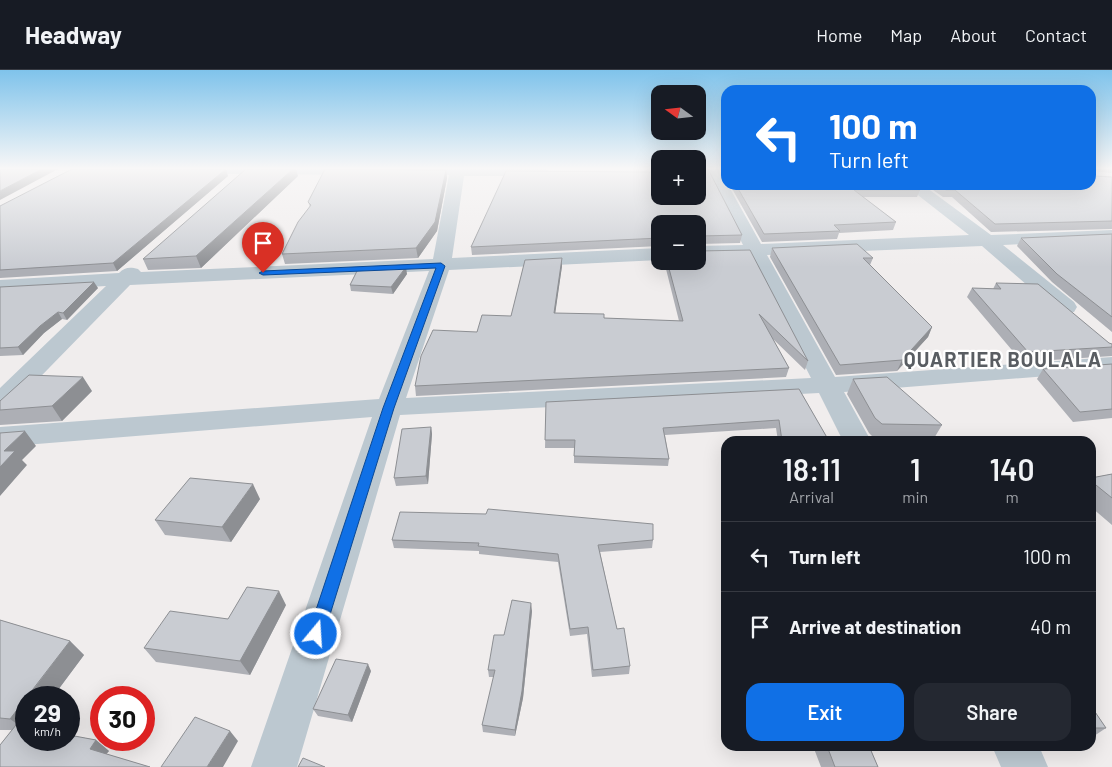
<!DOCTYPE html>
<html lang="en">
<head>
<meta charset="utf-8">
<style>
  :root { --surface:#171b24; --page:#242831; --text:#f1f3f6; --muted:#9ea1a6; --line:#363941; --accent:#1070e6 }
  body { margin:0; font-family:Barlow,sans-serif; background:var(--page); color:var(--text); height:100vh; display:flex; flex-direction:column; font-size:19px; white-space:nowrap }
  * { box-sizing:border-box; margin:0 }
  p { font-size:16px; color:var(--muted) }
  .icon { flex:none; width:28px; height:28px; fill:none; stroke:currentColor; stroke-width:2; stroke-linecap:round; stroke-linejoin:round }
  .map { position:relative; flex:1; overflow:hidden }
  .side { position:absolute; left:721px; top:366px; width:375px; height:315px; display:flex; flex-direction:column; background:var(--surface); border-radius:15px; box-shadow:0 5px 20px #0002 }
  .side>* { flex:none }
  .top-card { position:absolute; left:721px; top:15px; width:375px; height:105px; border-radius:15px; box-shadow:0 5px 20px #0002; background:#1070e6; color:#fff; overflow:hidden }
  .needle { width:32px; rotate:285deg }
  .controls { position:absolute; left:651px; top:15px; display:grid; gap:10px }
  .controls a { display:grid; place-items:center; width:55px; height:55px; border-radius:10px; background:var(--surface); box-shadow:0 5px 20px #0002; font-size:25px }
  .speed { position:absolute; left:15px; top:616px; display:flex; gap:10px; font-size:25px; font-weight:700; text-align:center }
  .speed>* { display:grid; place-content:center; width:65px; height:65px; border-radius:50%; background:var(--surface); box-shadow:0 5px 20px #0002; line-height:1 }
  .speed small { font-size:12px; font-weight:400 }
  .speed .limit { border:8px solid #d22; background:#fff; color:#111 }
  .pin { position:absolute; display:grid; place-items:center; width:42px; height:42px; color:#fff; margin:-51px -21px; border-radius:50% 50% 50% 0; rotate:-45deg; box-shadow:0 0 5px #0007 }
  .pin .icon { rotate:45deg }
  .me { position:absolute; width:55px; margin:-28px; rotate:18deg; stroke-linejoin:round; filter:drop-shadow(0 0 4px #0008) }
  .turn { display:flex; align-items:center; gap:18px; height:105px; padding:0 25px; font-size:22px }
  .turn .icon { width:65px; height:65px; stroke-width:2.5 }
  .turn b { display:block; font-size:35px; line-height:42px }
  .eta { display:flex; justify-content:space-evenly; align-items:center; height:85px; text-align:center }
  .eta b { font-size:30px; font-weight:600; line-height:35px }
  .primary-button { display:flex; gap:10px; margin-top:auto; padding:10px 25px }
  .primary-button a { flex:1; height:58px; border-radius:15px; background:var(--accent); color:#fff; font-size:20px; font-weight:600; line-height:58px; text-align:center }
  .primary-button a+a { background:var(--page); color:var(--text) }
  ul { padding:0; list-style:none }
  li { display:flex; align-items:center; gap:15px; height:70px; padding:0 25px; border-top:1px solid var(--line) }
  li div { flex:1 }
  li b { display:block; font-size:19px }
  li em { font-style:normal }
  header { display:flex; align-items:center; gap:30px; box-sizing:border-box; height:70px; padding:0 25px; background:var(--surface); border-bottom:1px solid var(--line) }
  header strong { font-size:24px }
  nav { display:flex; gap:28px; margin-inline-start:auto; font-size:18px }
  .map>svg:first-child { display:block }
</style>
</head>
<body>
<header>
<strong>Headway</strong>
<nav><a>Home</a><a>Map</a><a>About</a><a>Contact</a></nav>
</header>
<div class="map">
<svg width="1112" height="697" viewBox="0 0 1112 697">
  <rect width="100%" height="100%" fill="#f0eded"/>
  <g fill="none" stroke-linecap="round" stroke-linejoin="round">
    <path fill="#bcc8d0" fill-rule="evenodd" d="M114 99H368L369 101 367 104 362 105 121 103 116 102Z
      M434 99H547L549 102 547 105 542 106H464L452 188 660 178V190L449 200 406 328 811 308 749 186 698 188V176L743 175 705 99H719L726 115H728L761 174 969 165 905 115H923L991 165 1112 160V170L1003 175 1074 232 1077 237 1074 242 1066 244 1058 242 982 176 767 185 835 307 1112 287V301L844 322 871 371H843L819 323 400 345 297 697H251L372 347 0 377V357L379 329 429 201 130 215 9 339 0 341V318L106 216 0 222V210L119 203C125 197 130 197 138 199L141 202 433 189 449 105 435 104 433 101Z
      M992 676H1039L1048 697H1001Z"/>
  </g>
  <path fill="#adafb5" d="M721 99H726V111Z
    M1091 99H1112V103L1093 101V104L1095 106 1112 107V159L991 162 952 127H943L926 115H1091Z
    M446 100 447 108 437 161 418 188 285 194 282 184 310 137 308 132Z
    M660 102 742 165 740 173 698 174V181L808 291 805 300 773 269 789 298 786 307 416 326 415 316 477 262 511 246 562 188V196L555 243 604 248 679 251 664 191H698L660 154V176L472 185 471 177Z
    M228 106 117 201 0 208V136Z
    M298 106 201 198 148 200 143 189Z
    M730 115H914L920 120 917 127H863L896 152 893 160 839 163 837 169 762 172Z
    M1112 164V262L1052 212 1017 176 1021 168Z
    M772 178 873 188 870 195 932 257 928 267 897 301 836 305 770 187Z
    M407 204 393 224 351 221 350 215Z
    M996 213 1109 273 1112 274V286L1022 292 967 227 972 218 993 219Z
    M0 217 98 218 67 250 62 249 44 263 23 285 0 286Z
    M1112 294V348L1073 352 1037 309 1043 299Z
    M853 309 942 355 933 370 875 369 869 363 847 324Z
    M799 319 829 371H778L776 358 665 365 669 389 668 396 574 393V378H545L546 332Z
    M92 321 62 351 0 355V340Z
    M431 357 432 364 428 414 396 416 394 408Z
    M1112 404V455L1091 437V408Z
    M260 429 231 472 165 465 155 450Z
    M392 470H653L652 478 600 482 617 559 630 596 629 604 592 607 587 564 570 566 558 492 479 484V481L394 478Z
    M726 480V513L722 493Z
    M286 535 250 605 156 592 144 578 228 549Z
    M532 541 523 628 515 666 483 662 482 655 494 607H489L488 600 504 565Z
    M0 550 70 571 84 585 52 628H26V670H69V665L96 670 109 681 106 684 150 697H0V675L12 660H0Z
    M371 601 352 652 318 646 313 639Z
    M1091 636 1106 658 1091 668Z
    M813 676H869L878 697H821Z"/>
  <path fill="#8d8f93" d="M42 99H58L0 130V121Z
    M226 99 228 106 117 201 113 193Z
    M293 99H296L298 106 201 198 196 186Z
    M446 100 447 108 437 161 418 188 416 178Z
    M562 188V196L554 252V243Z
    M406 197 407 204 393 224 391 217Z
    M94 212 98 218 67 250 63 243Z
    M58 242 62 249 44 263 23 285 18 277 40 256Z
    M932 257 928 267 897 301 902 290Z
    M83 307 92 321 62 351 52 336Z
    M431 357 432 364 428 414 426 406Z
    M25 361 36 376 22 390 27 395 0 426V397L4 381Z
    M253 414 260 429 231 472 222 457Z
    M279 521 286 535 250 605 240 591Z
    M531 533 532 541 523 628 515 666V660Z
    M70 571 84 585 52 628H27Z
    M368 594 371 601 352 652 348 645Z
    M26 628V660L10 649Z
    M230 661 238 671 223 697H207Z
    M96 670 109 681 102 689 90 679Z"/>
  <path fill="#c9ccd2" stroke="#8d8f93" d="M0 99H42L0 121Z
    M72 99H226L113 193 0 200V136Z
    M246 99H293L196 186 143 189Z
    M325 99 446 100 435 152 416 178 282 184 298 152 311 135 308 132Z
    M698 99H708L742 165 699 166 698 168V154H660V168L471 177 506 101 660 102V126H698Z
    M1091 99H1093V104L1095 106 1112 107V151L995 154 955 120H946L939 115H1091Z
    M736 115H914L920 120H854L896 152 834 155 840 161 764 164Z
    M1112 164V247L1057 204 1021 168Z
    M698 169V181L750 180 808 291 759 244 789 298 415 316 421 286 433 260 477 262 482 245 511 246 525 190 562 188 554 243 604 244V248L683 251 667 191H698Z
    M857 174 873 188H863L932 257 902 290 840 295 772 178Z
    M406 197 391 217 350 215 358 199Z
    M94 212 63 243 58 242 40 256 18 277 0 278V217Z
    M996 213 1038 214 1109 273 1112 274V277L1028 282 972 218 1001 219Z
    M1112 294V339L1080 342 1043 299Z
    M29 305 83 307 52 336 0 340V331Z
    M887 307 942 355 882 354 875 348 853 309Z
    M799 319 829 371H782L779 350 663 358 669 389 574 386 575 370H545L546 332Z
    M431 357 426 406 394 408 402 359Z
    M25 361 4 381H15L0 397V363Z
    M1112 404V428L1091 411V408Z
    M190 408 253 414 222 457 155 450Z
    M488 439 653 454V470L598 475 617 559 624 558 630 596 593 600 588 557 570 559 558 484 478 476 479 473 392 470 400 442 486 444Z
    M247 517 279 521 240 591 144 578 170 541 228 549Z
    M512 530 531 533 522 621 515 660 482 655 495 600H488L494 565H504Z
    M0 550 70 571 10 649 0 648Z
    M336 589 368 594 348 645 313 639Z
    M1091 636 1106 658H1091Z
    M195 647 230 661 207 697H161Z
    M16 655 26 657V670H69V665L96 670 90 679 150 697H0V675Z
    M827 676H869L878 697H835Z
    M303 688 325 697H298Z"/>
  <linearGradient id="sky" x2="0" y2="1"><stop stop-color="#7fc3eb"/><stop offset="0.5" stop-color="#f8f7f7"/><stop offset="1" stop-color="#f8f7f7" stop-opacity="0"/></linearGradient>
  <rect width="1112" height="197" fill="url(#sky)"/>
  <path fill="#1070e6" stroke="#0a4996" d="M441 193 445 196 394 338 324 564 322 570 316 572 311 570 308 564 383 338 436 198 263 205 259 203 263 201Z"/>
  <g text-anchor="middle" stroke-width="4.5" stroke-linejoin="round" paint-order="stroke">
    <g font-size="20" font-weight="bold" letter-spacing="1" fill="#595d62" stroke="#fff">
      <text x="1003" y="297">QUARTIER BOULALA</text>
    </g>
  </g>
</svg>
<div class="controls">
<a><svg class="needle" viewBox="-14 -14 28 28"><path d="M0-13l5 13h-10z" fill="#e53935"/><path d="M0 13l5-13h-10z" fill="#9ea1a6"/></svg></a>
<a>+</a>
<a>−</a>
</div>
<div class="speed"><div>29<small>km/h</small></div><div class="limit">30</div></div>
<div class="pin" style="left:263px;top:203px;background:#d93025"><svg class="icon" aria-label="arrive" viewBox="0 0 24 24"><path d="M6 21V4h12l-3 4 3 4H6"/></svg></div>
<svg class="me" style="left:316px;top:564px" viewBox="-20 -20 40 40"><circle r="17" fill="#1070e6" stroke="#fff" stroke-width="3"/><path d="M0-11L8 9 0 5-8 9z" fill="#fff"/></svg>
<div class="top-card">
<div class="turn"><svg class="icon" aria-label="left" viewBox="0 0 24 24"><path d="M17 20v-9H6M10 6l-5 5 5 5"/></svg><div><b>100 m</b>Turn left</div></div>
</div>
<section class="side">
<div class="eta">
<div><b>18:11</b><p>Arrival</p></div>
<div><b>1</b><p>min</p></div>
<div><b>140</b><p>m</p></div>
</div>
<ul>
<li><svg class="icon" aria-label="left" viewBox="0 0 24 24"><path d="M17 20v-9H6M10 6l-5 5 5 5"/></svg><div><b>Turn left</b></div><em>100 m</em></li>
<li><svg class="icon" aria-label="arrive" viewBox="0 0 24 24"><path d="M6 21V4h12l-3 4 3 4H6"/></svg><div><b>Arrive at destination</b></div><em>40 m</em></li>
</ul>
<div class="primary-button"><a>Exit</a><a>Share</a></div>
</section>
</div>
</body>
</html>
